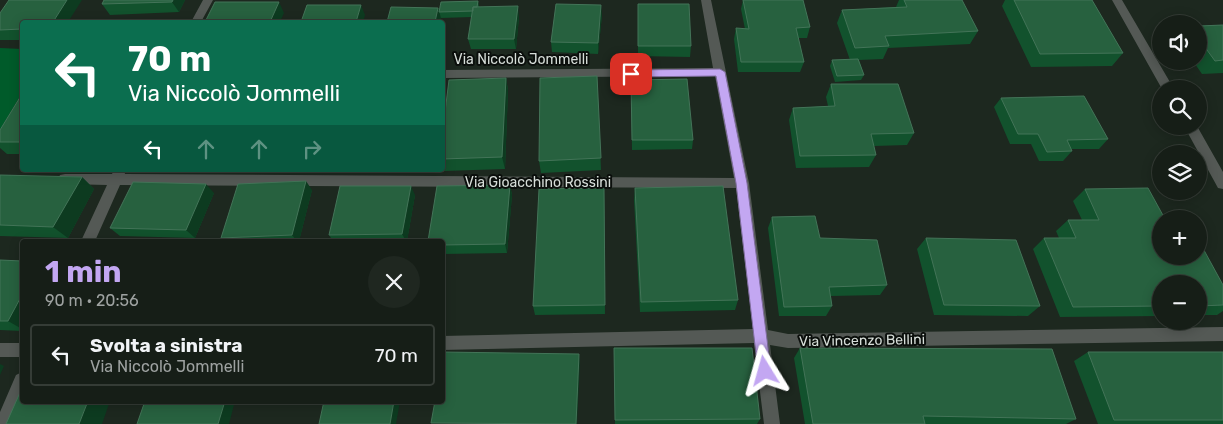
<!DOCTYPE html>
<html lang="it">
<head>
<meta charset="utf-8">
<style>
  :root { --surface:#161e17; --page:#1f2720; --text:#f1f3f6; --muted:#9ea2a1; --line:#353c36; --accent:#c3a7f2 }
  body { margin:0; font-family:Rubik,sans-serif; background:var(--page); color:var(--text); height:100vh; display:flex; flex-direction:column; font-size:19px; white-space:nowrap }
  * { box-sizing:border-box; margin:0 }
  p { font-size:16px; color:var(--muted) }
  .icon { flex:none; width:28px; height:28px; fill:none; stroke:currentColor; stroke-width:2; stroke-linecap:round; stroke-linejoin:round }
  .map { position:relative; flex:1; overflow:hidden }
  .drawer { position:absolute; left:20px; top:239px; width:425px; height:165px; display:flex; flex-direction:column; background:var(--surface); border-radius:5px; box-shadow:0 2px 12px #0003,0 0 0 1px var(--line) }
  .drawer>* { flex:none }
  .hud { position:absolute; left:20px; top:20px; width:425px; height:152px; border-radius:5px; box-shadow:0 2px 12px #0003,0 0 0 1px var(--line); background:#0b6e4f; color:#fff; overflow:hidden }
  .fabs { position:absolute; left:1152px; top:15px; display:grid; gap:10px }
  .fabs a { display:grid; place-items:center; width:55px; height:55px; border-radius:50%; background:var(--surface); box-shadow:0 2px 12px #0003,0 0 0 1px var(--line); font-size:25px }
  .pin { position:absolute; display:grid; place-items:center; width:42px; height:42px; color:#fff; margin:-21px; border-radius:10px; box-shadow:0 2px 8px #0006 }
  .me { position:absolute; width:55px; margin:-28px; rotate:352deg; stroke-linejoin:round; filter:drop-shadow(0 0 4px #0008) }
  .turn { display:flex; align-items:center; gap:18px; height:105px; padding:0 25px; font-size:22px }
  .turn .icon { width:65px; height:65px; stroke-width:2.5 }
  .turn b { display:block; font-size:35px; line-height:42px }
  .lanes { display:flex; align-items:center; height:48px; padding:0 25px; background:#0003; justify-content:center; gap:25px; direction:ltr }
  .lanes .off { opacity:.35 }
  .round { display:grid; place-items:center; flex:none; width:52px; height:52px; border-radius:26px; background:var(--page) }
  .summary { display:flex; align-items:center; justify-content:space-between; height:85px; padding:0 25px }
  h1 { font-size:30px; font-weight:700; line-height:38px; color:var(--accent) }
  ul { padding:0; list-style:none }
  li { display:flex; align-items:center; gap:15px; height:62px; margin:0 10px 8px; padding:0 15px; border:2px solid var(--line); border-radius:5px }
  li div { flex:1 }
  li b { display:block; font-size:19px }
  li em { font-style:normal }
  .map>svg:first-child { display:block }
</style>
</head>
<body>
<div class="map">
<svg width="1223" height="424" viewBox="0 0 1223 424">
  <rect width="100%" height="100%" fill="#1d281f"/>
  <path fill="#005b2a" d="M0 48 22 49V93L0 130Z"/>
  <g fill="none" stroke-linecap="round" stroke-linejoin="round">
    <path fill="#545955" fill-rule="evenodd" d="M203 0H213L201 22H191Z
      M701 0H711L749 183 768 330 788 334 1223 327V341L788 348 770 345 780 424H764L754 343 442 350V336L753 329 736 188 120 185 95 241H81L107 185 65 184 60 183 58 179 60 175 65 174H112L114 170H124L125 174 734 178 715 76 442 78V70L713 68Z
      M0 343H22V357H0Z
      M22 372V398L11 424H0V412L16 375Z"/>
    <path fill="#545955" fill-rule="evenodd" d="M1112 0H1122L1174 89H1162Z
      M1184 126H1197L1223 172V189L1218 188Z"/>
  </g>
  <path fill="#12522d" d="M185 0 179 12 110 15 102 4Z
    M743 0H803L810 27 807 38H798L804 62 800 72H738L734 39 736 28 745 29 741 9Z
    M899 0H962L978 31 970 44 888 48 883 59 859 60 864 75 861 80 835 82 830 66 832 60H850L837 23 842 10 896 7Z
    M1005 0H1092L1123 53 1112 66 1031 67 1002 6Z
    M478 1 479 7 519 17 516 49H471L468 39 472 17 441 18 440 22 438 8 440 12Z
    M638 4 691 46 690 57 638 56Z
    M0 13 22 22V40H0Z
    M602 15 598 54 552 52 551 42Z
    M1223 25V73L1202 74 1193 61H1199V26Z
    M597 76 601 170 541 173 539 161Z
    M506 78 508 90 505 169 444 171 442 166V136Z
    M631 80 693 140 692 149 632 150Z
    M831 84 914 133 907 145 874 146 876 155 869 167 796 168 789 120 793 108 828 106 826 97Z
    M22 94V154H7L0 148V130Z
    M1001 98 1108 139 1099 149H1071L1072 151 1063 161H1039L1031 144H1010L994 107Z
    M0 175 82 177 94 189 68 238 0 236Z
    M510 185 512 195 507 253 442 254V241Z
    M604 188 605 314 535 315 533 306Z
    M635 188 738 300 735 310 640 312 634 200Z
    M1085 189 1161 256 1223 285V311L1217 315H1199V284H1161V316L1060 317 1033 249 1044 238H1059L1056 231 1068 220H1082L1073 201Z
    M312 190 299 241H224L221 238Z
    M214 193 195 238 120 236 110 228Z
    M415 195 407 241H333L329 235Z
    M772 217 887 285 880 295 831 296 832 306 826 316H779L768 228Z
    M926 238 1040 306 1028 316 934 315 917 249Z
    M0 260 22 261V331L0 330Z
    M614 348 760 419 757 424H615Z
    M800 348 1076 419 1066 424H805L794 358Z
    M1088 352H1223V424H1098L1074 361Z"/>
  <path fill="#0d3b20" d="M67 0H82L68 22H53Z
    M173 0H185L179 12 172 2Z
    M279 2 284 13 280 22H270Z
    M361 5 365 15 363 22H356Z
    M601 5 602 15 598 54V43Z
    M518 6 519 17 516 49 514 39Z
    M438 8 441 18 440 22H435Z
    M506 78 508 90 505 169 502 157Z
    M82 177 94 189 68 238 53 227Z
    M306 181 312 190 299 241H297L292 235Z
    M206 184 214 193 195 238 186 230Z
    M510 185 512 195 507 253 505 244Z
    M411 186 415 195 407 241H406L402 234Z
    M22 295V329L8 321Z
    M579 354 580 363 577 424H576Z
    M0 364 4 366 0 375Z
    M88 401H110L102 424H79Z
    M225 401H235L229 424H218Z
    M394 401H400L396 424H390Z"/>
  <path fill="#27613f" stroke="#437458" d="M9 0H67L53 22H22V29L0 30V13Z
    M104 0H173L172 2 102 4Z
    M743 0H803L810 27 796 28 804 62H741L736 28 749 29Z
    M904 0H962L978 31 885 36 889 46 855 48 842 10 907 7Z
    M1014 0H1092L1123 53 1040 54Z
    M478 1 477 7H473V11L439 12 441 2Z
    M215 2H279L270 22H205Z
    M556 4 601 5 598 43 551 42Z
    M638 4H689L691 46H638Z
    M307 5H361L356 22H301Z
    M518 6 514 39H468L473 7Z
    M391 7 438 8 435 22H387Z
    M1223 25V60L1215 61 1199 39V26Z
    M858 59 864 75 837 76 832 60Z
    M597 76 601 158 539 161 540 78Z
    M506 78 502 157 442 159V136L449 80Z
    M687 79 693 140H632L631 80Z
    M831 84H898L914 133 871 134 876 155 800 156 793 108 835 106Z
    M22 94V142H0V130Z
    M1084 96 1108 139 1067 140 1072 151 1047 152 1038 134H1018L1001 98Z
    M0 175 82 177 53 227 0 225Z
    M306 181 292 235 221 238 238 184Z
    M133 182 206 184 186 230 110 228Z
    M510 185 505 244 442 245V241H428L437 186Z
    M340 186H411L402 234 329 235Z
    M723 186 738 300 641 302 635 188Z
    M604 188 605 305 533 306 539 189Z
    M1148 188 1165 219H1161V256H1199V241L1223 285V305L1199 306V284H1161V306L1073 307 1044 238H1076L1068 220H1099L1085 189Z
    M815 216 820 238 877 240 887 285 829 287 832 306 784 307 772 217Z
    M926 238 1016 240 1040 306 944 305Z
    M0 260 22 261V295L8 321H0Z
    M614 348H752L760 419 615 420Z
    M800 348 1052 349 1076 419 923 416 925 424H813Z
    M442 352 579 354 576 424 431 423 435 401H442Z
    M1088 352H1223V420H1114Z
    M22 388V401H88L79 424H6Z
    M145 401H225L218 424H137Z
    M324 401H394L390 424H319Z"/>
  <path fill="#c3a7f2" stroke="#7f6d9d" d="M720 69 725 72 747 183 771 371 769 376 765 378 760 376 758 371 736 183 716 76 631 77 626 74 631 70Z"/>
  <g text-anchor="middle" stroke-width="4" stroke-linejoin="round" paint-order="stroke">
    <g font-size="14" fill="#d7ded9" stroke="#0b0f0c">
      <text x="521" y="64">Via Niccolò Jommelli</text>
      <text x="538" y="187">Via Gioacchino Rossini</text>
      <text transform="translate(862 340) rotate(-1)" y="5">Via Vincenzo Bellini</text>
    </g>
  </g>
</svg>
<div class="fabs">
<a><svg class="icon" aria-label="sound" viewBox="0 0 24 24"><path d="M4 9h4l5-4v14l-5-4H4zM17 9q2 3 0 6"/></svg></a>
<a><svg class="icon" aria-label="search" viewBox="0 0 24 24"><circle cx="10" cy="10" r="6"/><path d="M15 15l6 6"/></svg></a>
<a><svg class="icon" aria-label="layers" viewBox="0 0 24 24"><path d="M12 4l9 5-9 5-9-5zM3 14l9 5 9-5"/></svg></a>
<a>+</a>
<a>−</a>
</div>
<div class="pin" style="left:631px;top:74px;background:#d93025"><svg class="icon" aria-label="arrive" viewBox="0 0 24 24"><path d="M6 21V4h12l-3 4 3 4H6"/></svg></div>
<svg class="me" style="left:765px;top:371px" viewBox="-20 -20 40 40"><path d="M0-17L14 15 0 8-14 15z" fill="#c3a7f2" stroke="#fff" stroke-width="4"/></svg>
<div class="hud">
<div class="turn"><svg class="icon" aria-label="left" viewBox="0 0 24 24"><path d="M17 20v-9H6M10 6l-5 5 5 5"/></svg><div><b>70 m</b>Via Niccolò Jommelli</div></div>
<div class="lanes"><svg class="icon" aria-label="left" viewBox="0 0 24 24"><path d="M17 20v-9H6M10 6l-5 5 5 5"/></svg><svg class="icon off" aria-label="ahead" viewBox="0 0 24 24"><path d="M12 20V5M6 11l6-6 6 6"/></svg><svg class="icon off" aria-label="ahead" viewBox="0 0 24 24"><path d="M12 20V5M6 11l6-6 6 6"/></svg><svg class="icon off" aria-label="right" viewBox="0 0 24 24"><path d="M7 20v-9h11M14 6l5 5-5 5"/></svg></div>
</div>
<section class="drawer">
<div class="summary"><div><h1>1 min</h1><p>90 m · 20:56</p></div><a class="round"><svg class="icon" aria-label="close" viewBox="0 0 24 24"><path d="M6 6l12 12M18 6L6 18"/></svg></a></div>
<ul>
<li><svg class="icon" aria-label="left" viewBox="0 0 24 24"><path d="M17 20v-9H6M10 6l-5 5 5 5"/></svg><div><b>Svolta a sinistra</b><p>Via Niccolò Jommelli</p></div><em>70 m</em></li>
</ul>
</section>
</div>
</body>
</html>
